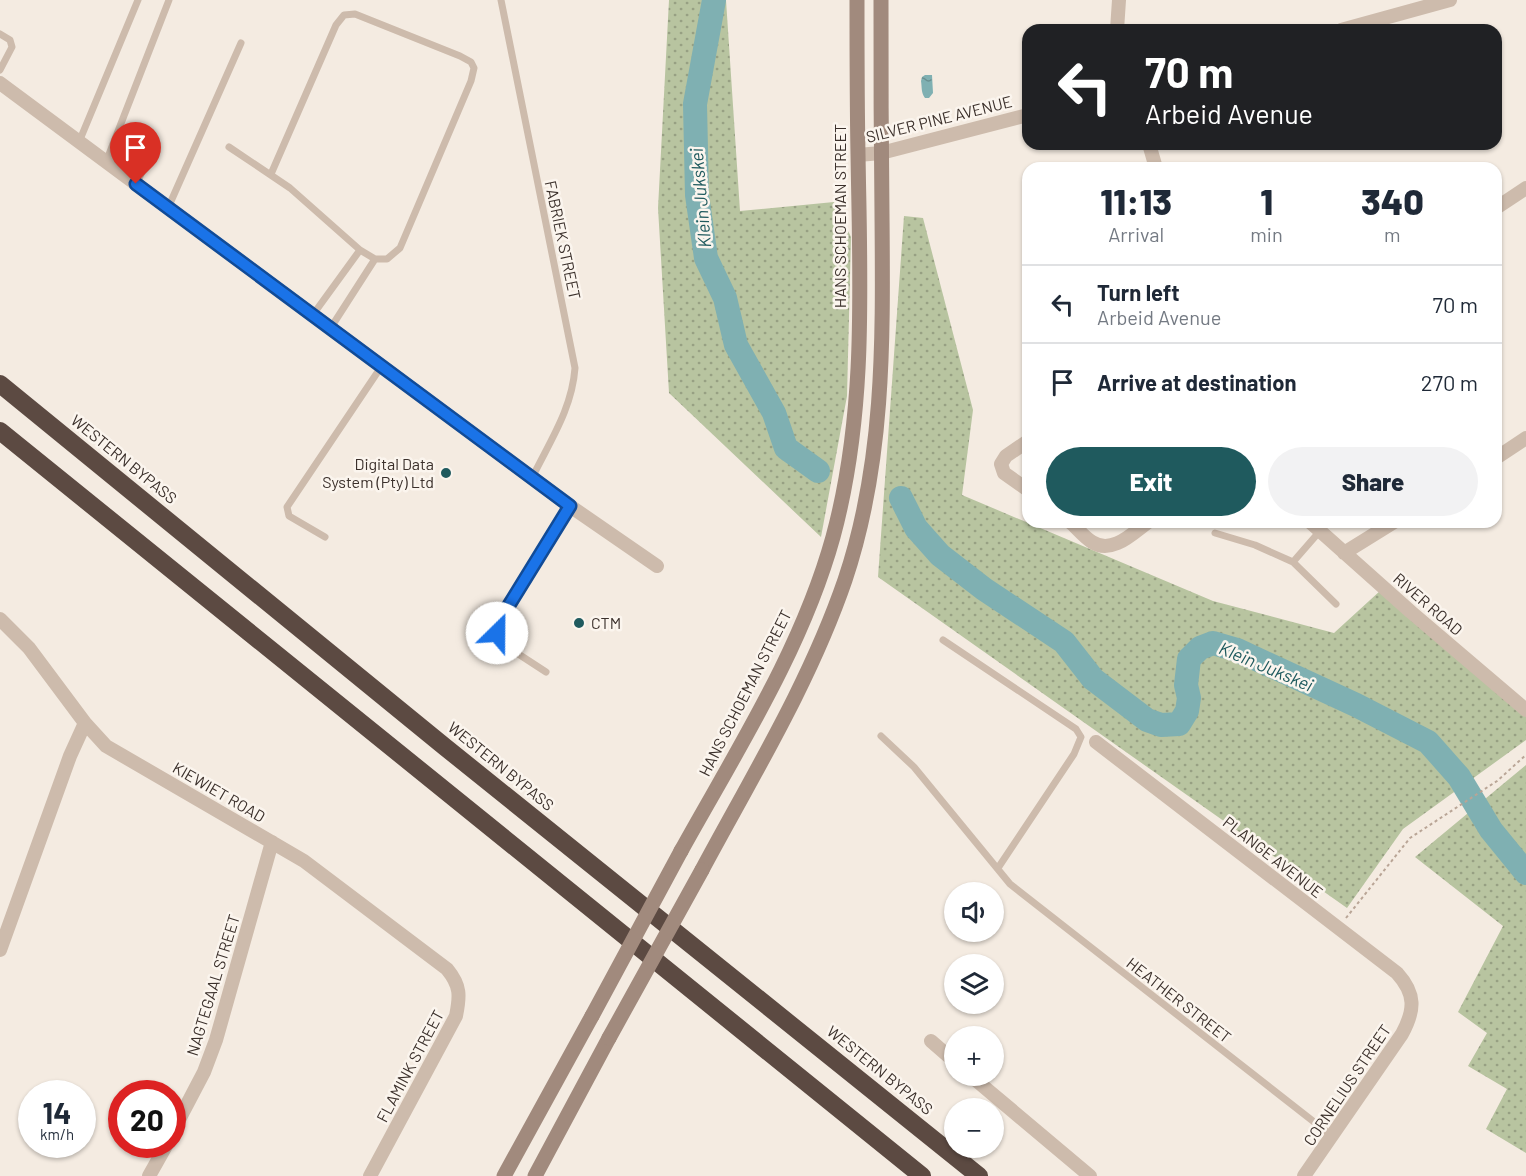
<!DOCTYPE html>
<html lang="en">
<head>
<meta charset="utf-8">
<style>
  :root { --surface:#fff; --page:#f2f2f3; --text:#1f2937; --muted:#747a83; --line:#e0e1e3; --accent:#1f5a5e }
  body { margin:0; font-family:Barlow,sans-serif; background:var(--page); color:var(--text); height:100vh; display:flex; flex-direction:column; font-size:22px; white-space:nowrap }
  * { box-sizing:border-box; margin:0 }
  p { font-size:20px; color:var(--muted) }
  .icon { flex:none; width:33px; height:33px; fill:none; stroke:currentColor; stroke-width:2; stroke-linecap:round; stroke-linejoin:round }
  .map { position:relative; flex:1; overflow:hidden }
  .side { position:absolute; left:1022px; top:162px; width:480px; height:366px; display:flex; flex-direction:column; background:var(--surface); border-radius:18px; box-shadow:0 2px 4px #0004 }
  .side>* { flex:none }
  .top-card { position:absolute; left:1022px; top:24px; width:480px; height:126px; border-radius:18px; box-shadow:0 2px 4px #0004; background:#202124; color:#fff; overflow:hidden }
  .tools { position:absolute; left:944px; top:882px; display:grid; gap:12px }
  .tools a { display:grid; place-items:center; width:60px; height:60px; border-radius:50%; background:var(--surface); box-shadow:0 2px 4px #0004; font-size:30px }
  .speed { position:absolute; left:18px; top:1080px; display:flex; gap:12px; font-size:30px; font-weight:700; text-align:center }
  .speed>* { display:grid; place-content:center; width:78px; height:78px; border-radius:50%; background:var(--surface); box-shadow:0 2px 4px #0004; line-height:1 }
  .speed small { font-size:15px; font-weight:400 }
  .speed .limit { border:9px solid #d22; background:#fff; color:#111 }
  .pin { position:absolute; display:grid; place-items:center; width:51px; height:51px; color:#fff; margin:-62px -26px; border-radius:50% 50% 50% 0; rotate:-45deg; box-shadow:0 0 6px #0007 }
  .pin .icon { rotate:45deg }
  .me { position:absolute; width:66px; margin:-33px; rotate:23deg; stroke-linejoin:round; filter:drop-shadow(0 0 4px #0008) }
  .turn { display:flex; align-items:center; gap:21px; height:126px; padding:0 24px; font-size:27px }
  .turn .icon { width:78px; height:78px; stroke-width:2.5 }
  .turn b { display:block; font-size:42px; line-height:51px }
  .eta { display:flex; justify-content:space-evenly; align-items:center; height:102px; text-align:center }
  .eta b { font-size:36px; font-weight:800; line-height:42px }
  .action { display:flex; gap:12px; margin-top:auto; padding:12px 24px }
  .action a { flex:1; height:69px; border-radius:36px; background:var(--accent); color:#fff; font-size:24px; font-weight:800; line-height:69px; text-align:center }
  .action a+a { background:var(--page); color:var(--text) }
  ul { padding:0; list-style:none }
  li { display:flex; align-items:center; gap:18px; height:78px; padding:0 24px; border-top:2px solid var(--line) }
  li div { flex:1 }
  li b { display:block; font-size:22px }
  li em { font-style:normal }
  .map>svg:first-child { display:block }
</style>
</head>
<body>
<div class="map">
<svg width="1526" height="1176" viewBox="0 0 1526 1176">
  <defs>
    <pattern id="grass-dots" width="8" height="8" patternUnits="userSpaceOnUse" patternTransform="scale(1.5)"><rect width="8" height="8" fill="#b8c4a0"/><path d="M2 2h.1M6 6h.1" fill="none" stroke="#97a083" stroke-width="1.8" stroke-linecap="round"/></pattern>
    <pattern id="water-ripples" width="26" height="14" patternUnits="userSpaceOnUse" patternTransform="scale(1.5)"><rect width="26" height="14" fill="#7fb0b2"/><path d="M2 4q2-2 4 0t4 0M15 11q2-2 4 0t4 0" fill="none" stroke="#699091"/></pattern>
  </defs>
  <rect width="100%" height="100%" fill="#f4ebe1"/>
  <path fill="url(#grass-dots)" d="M669 0H726L740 211 834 202 851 237 847 396 821 537 669 393 658 208Z
    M904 216 923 218 973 410 962 495 1213 601 1334 633 1381 590 1526 715V740L1403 829 1347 908 878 577Z
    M1526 765V1153L1486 1129 1507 1089 1468 1066 1487 1033 1458 1012 1503 926 1415 857Z"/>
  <path fill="url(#water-ripples)" d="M925 75H932L933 93 929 98H925C921 93 922 87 921 81L922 77Z"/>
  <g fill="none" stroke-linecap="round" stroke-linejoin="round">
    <path stroke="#7fb0b2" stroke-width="24" d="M714 0 695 104 697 195 706 258 725 298 736 345 774 413 786 448 818 471
      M901 498 916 528 940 555 984 589 1064 642 1093 679 1147 720 1161 725 1179 724 1187 711 1189 698 1186 685 1189 659 1200 648 1213 643 1237 650 1356 705 1428 742 1459 777 1491 830 1526 873"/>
    <path stroke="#b9a596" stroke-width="2" stroke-dasharray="3 3" stroke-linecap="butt" d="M1346 918 1410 838 1497 781 1526 755"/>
    <path stroke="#cdbbac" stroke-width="7" d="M501 0 575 368C572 409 550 441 532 478
      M0 34 10 40 12 47 0 70
      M79 142 138 0
      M229 147 290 188 360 250 375 259H387L400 248 471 81 474 68 471 62 460 56 355 14 344 15 336 25 271 174
      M106 162 169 0
      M136 185 151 152
      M168 208 241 43
      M312 316 360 250
      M330 329 375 259
      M1215 533 1255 545 1293 562 1336 604
      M325 537 289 516 287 507 381 367
      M1293 562 1320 531
      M943 640 1076 729 1081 737 1074 754 998 868
      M546 672 503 644 497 629 505 612 570 506
      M881 736 914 767 1010 884 1332 1136"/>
    <path stroke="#cdbbac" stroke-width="14" d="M1117 30 1119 0
      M1341 30 1450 0
      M0 83 570 506 657 566
      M1149 144 1156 168
      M858 155 881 153 1028 115
      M1496 208 1526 188
      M1028 441 1006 456 1001 464 1004 473 1028 490
      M1496 458 1526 438
      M1070 522C1077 528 1084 537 1092 542 1112 555 1133 533 1148 522
      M1310 522 1411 612 1526 710
      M1344 553 1394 522
      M0 619 29 648 85 723 106 746 304 861 447 969C461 986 460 996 456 1016L370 1176
      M1096 742 1397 973C1416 994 1415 1010 1402 1034L1304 1176
      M0 950 70 756 85 723
      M931 1041 954 1061
      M971 1076 1090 1176
      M172 1133 204 1072 216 1040 272 842
      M149 1176 167 1144"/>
    <path stroke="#a18a7d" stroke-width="15" d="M681 851C737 750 802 649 833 537 867 412 860 282 858 154 857 103 857 51 857 0
      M702 870C753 775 810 682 845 580 885 461 883 338 882 214 881 143 881 71 881 0
      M504 1176 592 1016
      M535 1176 609 1038"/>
    <path stroke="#5c4a42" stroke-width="18" d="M0 384 445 747 979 1176
      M0 431 922 1176"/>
    <path stroke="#a18a7d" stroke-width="15" d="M592 1016 681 851
      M609 1038 702 870"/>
  </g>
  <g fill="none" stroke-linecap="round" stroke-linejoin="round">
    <defs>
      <path id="route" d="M136 184 570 506 498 623 497 633"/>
    </defs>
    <use href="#route" stroke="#114b97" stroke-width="15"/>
    <use href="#route" stroke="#1a73e8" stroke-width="10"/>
  </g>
  <g fill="#1f5a5e" stroke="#fbf5ee" stroke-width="2">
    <circle cx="446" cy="473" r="6"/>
    <circle cx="579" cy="623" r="6"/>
  </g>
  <g text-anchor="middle" stroke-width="5" stroke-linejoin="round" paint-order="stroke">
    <g font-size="16" fill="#3b302b" stroke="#fbf5ee">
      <text transform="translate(939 119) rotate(-14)" y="6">SILVER PINE AVENUE</text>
      <text transform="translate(840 216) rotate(-90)" y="6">HANS SCHOEMAN STREET</text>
      <text transform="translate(563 240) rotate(78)" y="6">FABRIEK STREET</text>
      <text transform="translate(124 459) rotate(39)" y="6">WESTERN BYPASS</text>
      <text transform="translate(1428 604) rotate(41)" y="6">RIVER ROAD</text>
      <text transform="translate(745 693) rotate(-63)" y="6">HANS SCHOEMAN STREET</text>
      <text transform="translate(501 766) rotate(39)" y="6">WESTERN BYPASS</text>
      <text transform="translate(219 792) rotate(30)" y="6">KIEWIET ROAD</text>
      <text transform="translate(1273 857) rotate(38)" y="6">PLANGE AVENUE</text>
      <text transform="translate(213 985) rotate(-73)" y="6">NAGTEGAAL STREET</text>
      <text transform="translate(1179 1000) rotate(38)" y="6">HEATHER STREET</text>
      <text transform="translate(410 1066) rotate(-62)" y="6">FLAMINK STREET</text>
      <text transform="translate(880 1070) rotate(39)" y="6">WESTERN BYPASS</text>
      <text transform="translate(1347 1085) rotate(-56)" y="6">CORNELIUS STREET</text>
    </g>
    <g font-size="16" fill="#3b302b" stroke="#fbf5ee" text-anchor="end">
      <text x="434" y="470">Digital Data<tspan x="434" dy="18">System (Pty) Ltd</tspan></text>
      <text x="591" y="629" text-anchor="start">CTM</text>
    </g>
    <g font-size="18" font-style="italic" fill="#1f5a5e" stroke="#fbf5ee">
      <text transform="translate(701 198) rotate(-95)" y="6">Klein Jukskei</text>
      <text transform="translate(1266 667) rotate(23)" y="6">Klein Jukskei</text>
    </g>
  </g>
</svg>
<div class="tools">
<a><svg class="icon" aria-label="sound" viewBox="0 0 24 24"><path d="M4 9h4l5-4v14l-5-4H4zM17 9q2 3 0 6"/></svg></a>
<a><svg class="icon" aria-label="layers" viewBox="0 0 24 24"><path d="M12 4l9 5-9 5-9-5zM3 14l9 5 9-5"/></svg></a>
<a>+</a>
<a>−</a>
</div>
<div class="speed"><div>14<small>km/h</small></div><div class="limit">20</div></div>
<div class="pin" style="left:136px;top:184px;background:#d93025"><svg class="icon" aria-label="arrive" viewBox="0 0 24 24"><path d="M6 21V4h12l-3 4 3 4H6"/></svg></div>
<svg class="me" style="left:497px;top:633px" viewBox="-20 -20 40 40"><circle r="19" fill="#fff"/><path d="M0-13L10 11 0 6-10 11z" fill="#1a73e8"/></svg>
<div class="top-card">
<div class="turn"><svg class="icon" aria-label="left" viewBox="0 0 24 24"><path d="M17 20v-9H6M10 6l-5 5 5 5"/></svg><div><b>70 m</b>Arbeid Avenue</div></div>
</div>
<section class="side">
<div class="eta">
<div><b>11:13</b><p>Arrival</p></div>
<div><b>1</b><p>min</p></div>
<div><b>340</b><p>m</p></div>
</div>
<ul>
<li><svg class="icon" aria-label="left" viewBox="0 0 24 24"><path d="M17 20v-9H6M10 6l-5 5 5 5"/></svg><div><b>Turn left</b><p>Arbeid Avenue</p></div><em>70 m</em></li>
<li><svg class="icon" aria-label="arrive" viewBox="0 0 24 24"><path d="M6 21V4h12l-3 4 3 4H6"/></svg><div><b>Arrive at destination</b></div><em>270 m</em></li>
</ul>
<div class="action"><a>Exit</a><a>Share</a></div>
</section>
</div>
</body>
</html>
